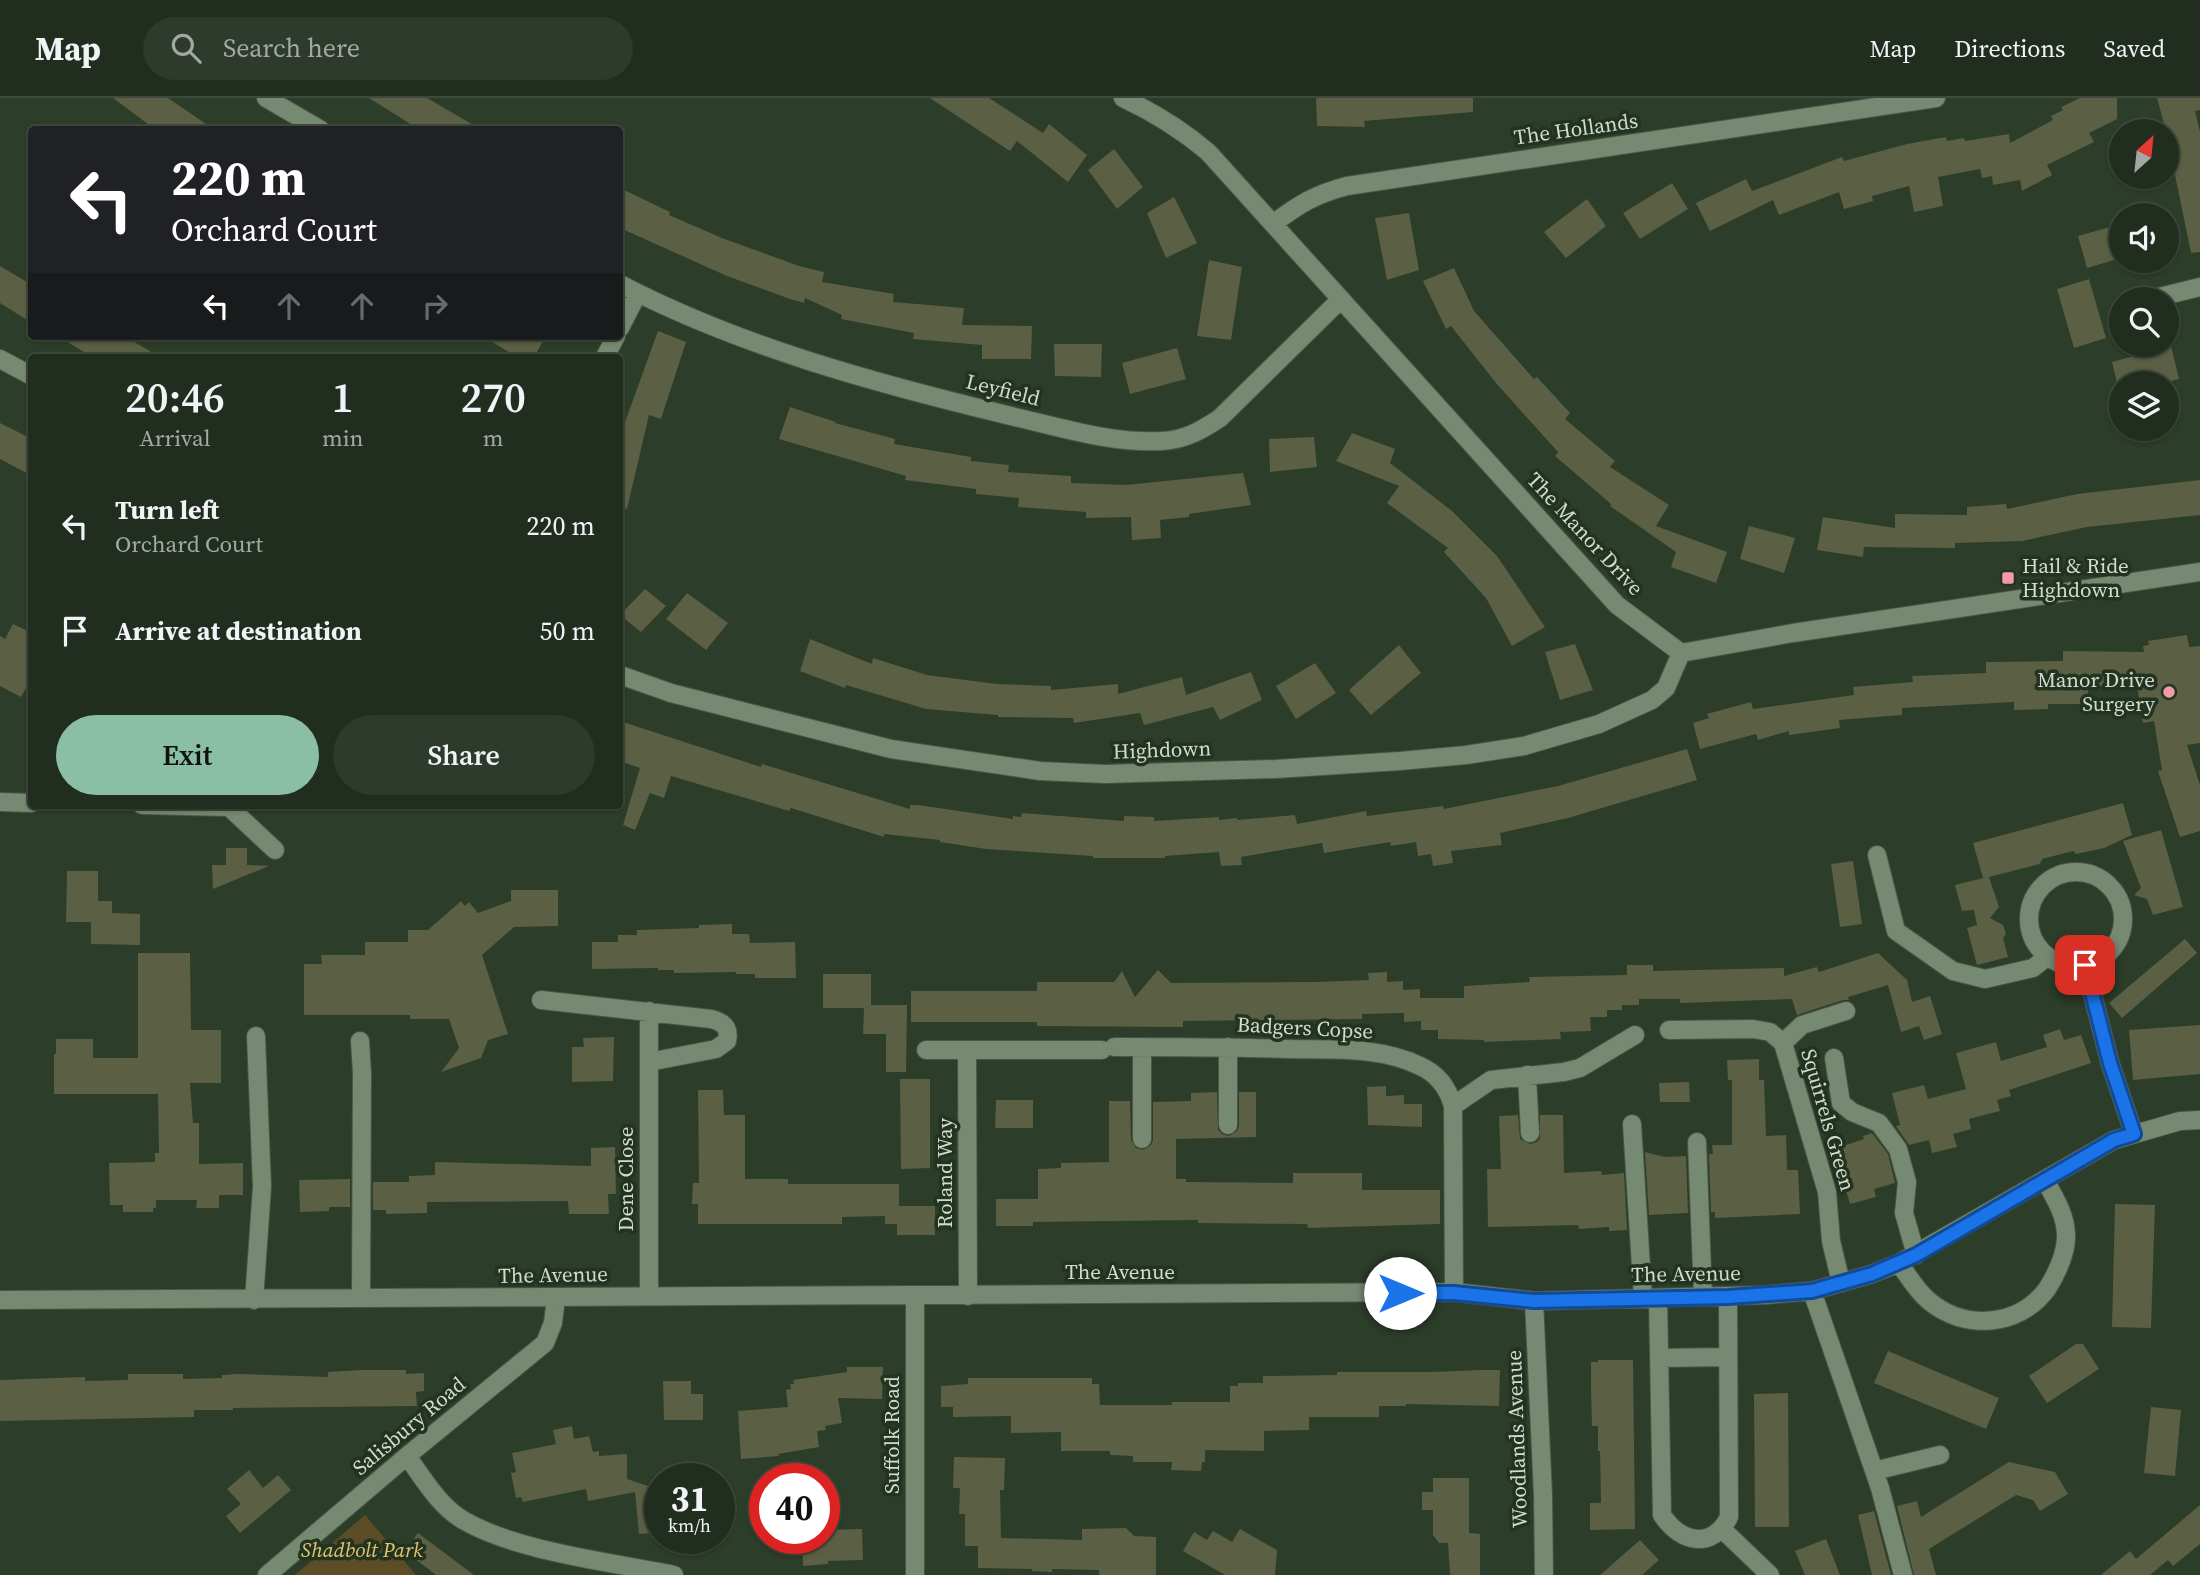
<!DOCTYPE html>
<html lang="en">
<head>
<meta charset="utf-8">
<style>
  :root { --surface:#212e1f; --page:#2d3a2c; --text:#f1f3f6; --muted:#a2a8a4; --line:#3e4a3d; --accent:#8abfa5 }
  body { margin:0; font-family:"Source Serif 4",serif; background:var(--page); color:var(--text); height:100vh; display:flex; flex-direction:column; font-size:26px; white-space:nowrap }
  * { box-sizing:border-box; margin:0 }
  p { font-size:23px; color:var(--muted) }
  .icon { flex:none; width:38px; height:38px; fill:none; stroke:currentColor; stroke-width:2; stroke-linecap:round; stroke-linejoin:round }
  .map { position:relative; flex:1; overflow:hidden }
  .sheet { position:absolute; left:28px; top:256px; width:595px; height:455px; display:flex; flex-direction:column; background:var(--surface); border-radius:7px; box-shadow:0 2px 5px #0004,0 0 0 2px var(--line) }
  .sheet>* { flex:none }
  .banner { position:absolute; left:28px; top:28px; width:595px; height:214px; border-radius:7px; box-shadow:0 2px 5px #0004,0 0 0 2px var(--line); background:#202124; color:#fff; overflow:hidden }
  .needle { width:46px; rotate:27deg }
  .buttons { position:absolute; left:2109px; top:21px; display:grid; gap:14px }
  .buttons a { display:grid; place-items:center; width:70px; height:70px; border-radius:50%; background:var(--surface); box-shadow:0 2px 5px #0004,0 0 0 2px var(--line); font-size:35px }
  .speed { position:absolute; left:644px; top:1365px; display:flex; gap:14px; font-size:35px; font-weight:700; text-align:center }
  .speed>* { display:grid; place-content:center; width:91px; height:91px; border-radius:50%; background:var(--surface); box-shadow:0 2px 5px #0004,0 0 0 2px var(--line); line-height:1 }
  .speed small { font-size:18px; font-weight:400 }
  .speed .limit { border:10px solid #d22; background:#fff; color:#111 }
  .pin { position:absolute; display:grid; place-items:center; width:60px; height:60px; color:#fff; margin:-30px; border-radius:14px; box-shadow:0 4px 10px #0006 }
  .me { position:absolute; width:77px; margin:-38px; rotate:90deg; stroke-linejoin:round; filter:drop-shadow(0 0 5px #0008) }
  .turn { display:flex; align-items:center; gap:24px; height:147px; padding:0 28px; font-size:32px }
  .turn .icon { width:91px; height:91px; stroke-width:2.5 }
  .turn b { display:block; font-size:49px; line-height:60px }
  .lanes { display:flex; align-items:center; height:66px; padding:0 28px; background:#0003; justify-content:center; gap:35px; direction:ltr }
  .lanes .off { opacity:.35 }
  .eta { display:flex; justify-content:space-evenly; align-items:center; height:119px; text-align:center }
  .eta b { font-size:42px; font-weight:600; line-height:49px }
  .button { display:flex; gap:14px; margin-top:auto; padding:14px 28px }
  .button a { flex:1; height:80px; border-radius:42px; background:var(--accent); color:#111; font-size:28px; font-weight:600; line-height:80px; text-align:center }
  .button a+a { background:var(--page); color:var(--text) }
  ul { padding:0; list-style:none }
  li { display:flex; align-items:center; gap:21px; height:105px; padding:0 28px }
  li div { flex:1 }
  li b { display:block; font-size:26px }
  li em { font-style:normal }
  header { display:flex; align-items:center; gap:42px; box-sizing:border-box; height:98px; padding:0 35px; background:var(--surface); border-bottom:2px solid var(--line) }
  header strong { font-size:33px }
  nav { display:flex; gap:38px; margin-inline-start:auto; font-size:24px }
  .search { width:490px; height:63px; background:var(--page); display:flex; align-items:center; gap:18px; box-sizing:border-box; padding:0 24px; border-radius:38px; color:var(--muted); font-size:26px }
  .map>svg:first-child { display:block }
</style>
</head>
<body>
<header>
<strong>Map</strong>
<div class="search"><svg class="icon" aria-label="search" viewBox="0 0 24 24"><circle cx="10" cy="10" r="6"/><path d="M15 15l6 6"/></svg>Search here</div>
<nav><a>Map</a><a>Directions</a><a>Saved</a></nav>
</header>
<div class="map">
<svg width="2200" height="1477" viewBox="0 0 2200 1477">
  <rect width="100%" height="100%" fill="#2c3d29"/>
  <path fill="#5c4d27" d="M365 1417 416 1477H295Z"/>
  <path fill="#5b5f43" d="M113 0H168L215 32H156Z
    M369 0H427L482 32H420Z
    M930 0H989L1043 35 1049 26 1087 57 1068 84 1017 43 1010 53Z
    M1316 0H1473V14L1364 23 1365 29 1317 28Z
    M2080 0H2117V21L2089 35 2094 44 2047 67 2052 77 2022 93 2020 82 1993 87 1992 78 1982 80 1980 71 1938 79 1943 108 1914 114 1909 88 1872 98 1873 103 1844 111 1839 94 1779 117 1773 102 1710 133 1696 105 1746 81 1752 93 1842 59 1844 63 1907 46 1946 39 1947 43 1964 40 1965 43 2009 36 2010 45 2053 22 2051 18 2063 12 2061 9Z
    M2157 0H2200V12L2195 13 2200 34V154L2191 155 2166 33Z
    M1114 51 1143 89 1117 111 1088 72Z
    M1672 85 1688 111 1640 141 1623 115Z
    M620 90 670 114 669 117 722 140 799 168 824 174 822 184 894 196 893 204 964 210 962 227 1032 228 1031 261H982V247L913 241 914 235 841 221 842 217 805 200 804 205 790 201 727 178 620 130Z
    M1174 99 1197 145 1166 160 1147 115Z
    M1587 101 1606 128 1566 160 1544 134Z
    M1409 115 1419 172 1387 182 1375 120Z
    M2121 126V160L2087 170 2078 138Z
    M1209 162 1242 169 1231 242 1197 238Z
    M0 168 32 187V225L0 205Z
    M1454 170 1474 213 1534 281 1537 279 1570 315 1565 321 1615 363 1610 369 1669 407 1656 428 1727 454 1716 485 1671 469 1676 454 1610 408 1611 406 1555 358 1558 354 1496 285 1451 228 1446 231 1423 183Z
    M2089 181 2106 240 2074 250 2057 191Z
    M658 233 686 244 661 321 649 317 627 411 620 410V322L625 324Z
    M58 238H124L160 259H92Z
    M482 238H546L534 259H517Z
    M1054 246H1102L1101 279 1055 278Z
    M2171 248 2179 281 2163 285H2117L2112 264Z
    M1177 250 1186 281 1130 296 1122 265Z
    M790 309 836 324 835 325 895 341 894 346 971 359V363L1009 367 1008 374 1071 378V385L1126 387 1243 375 1251 407 1189 416V419L1160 422 1161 440 1132 442 1131 419 1086 420V414L1018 409 1019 400 976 396V391L905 382 906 378 779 341Z
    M0 325 32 341V378L0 361Z
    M1352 335 1395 351 1390 365 1452 413 1497 458 1545 529 1512 548 1486 500 1444 454 1448 450 1387 405 1399 388 1336 363Z
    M1314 339 1317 369 1270 374 1269 341Z
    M2200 382V417L2087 429 2022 443 1955 445V450L1864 449 1863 459 1817 452 1823 419 1895 430V416L1967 417V409L2006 406 2007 411 2077 396Z
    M1749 428 1795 440 1784 475 1740 461Z
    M645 491 666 508 641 534 620 517Z
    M687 495 728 525 706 552 666 521Z
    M13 526 32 535V579L21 599 0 588V538L5 541Z
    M2187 537 2189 549 2200 548V645L2187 647 2200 687V733L2180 739 2158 673 2162 672 2154 623 2143 625 2137 588H2088V606H2048V611L2014 612V604L1902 610V617L1839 622 1840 630 1789 637V633L1758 642 1756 636 1700 651 1693 625 1709 620 1707 616 1751 604 1753 611 1854 597 1853 589 1913 584 1912 578 1986 575V564L2063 563V553L2144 554 2143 548 2149 547 2148 543Z
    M810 541 872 566 873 560 927 577 997 586 1051 588V592L1118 586V596L1182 579 1186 597 1251 574 1262 602 1220 622 1213 609 1144 627 1140 615 1074 625 1073 620 998 619V617L926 611 846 587 845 590 800 573Z
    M1575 546 1593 592 1560 602 1545 554Z
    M1399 547 1421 575 1371 617 1349 592Z
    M1315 565 1336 595 1296 621 1276 588Z
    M620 623 761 669 762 666 910 711V707H918L1013 721V718L1021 719 1022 715 1124 723V718L1154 719V723L1219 719V722L1237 720V722L1295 717 1297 726 1366 713 1367 718 1443 708 1444 711 1558 688 1687 651 1697 682 1568 720 1500 735 1502 747 1451 753 1453 765 1433 768 1431 756 1418 758 1416 744 1391 748 1390 744 1324 755 1322 745 1241 759 1242 767 1221 768 1219 754 1165 758V760H1093V758L986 751 940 744V742L884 736V739L791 710 789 713 671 678 664 700 650 695 635 732 623 727 640 670 620 663Z
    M2123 705 2132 737 2104 750 2076 756 2073 753 2042 761 2040 766 1989 779 1999 809 1990 820 2003 827 2006 836 2003 840 2008 859 1977 867 1967 830 1977 827 1974 812 1962 813 1955 787 1983 780 1973 745Z
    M2161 732 2183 809 2153 817 2147 801 2134 797 2141 790 2123 743Z
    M226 750H247V767L269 768 213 791 212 767H226Z
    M1853 763 1862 826 1840 829 1831 766Z
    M67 773H98V803H112V815L140 816V847L91 846V824H66Z
    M511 792H558V828L514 829 482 857 508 936 488 942 481 960 441 974 459 950 449 921H410V917H304V866H322L321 857H365V844H408V832H428L461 803 465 808 469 804 478 815 511 803Z
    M732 826V836H749L750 845 795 844 796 880H755V876H736V874L674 875V872H658V870L592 871V844H618V837H637V832L699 830V827Z
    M2185 841 2197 855 2122 920 2109 905Z
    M138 855H190L191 932H221V985H190L193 1025H199V1066L243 1065V1097H219V1110H196L197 1102H156V1110H153V1114H123V1107H110L109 1065 155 1064V1055H159L158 996H54V956H56V941H93V960H138Z
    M1878 855 1907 882 1912 904 1930 898 1942 936 1924 942 1919 928 1901 934 1888 887 1848 899 1849 902H1843L1797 917 1792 901 1680 905V901H1639V907H1622V912H1607V919H1590L1591 933 1560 934 1561 941 1484 944V942L1438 941V932H1421V923L1404 924V915L1362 916V921L1183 923V929L1037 928V924H911V893H1037V884H1114L1122 873 1135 899 1158 872 1171 885 1317 884 1369 882 1368 875 1387 874V884L1403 883V892L1420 891V900H1464V888L1530 884 1529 879 1627 877V867H1653V873L1784 870V878L1817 869 1819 874Z
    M823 876H871V907H907L906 974H886V936H863L864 910H823Z
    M2200 927V976L2133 982 2129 932Z
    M2060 931 2064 942 2081 937 2091 965 2009 992 2011 998 1997 1002 2000 1013 1969 1021 1971 1031 1953 1036 1957 1049 1932 1055 1929 1042 1909 1047 1896 1028 1900 1027 1892 995 1924 987 1928 1001 1966 991 1956 955 1996 944 2001 963 2047 949 2043 937Z
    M614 939 613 983 572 984V949H584L583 940Z
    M1759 961V982H1764L1766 1038 1786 1037 1787 1072H1798L1800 1116 1715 1120V1114H1711L1709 1056H1713L1712 1047H1732V982H1728L1727 962Z
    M900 981H930V1070L901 1071Z
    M1689 984 1690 1004H1660L1659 985Z
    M1386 988V998L1404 997V1006H1422V1029L1368 1027 1367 989Z
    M698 992H723L724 1017H745V1081H788V1086H899V1108H935V1137H897V1126H885V1118L842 1119V1126H698V1106H692L693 1085H699Z
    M1217 994 1218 1032 1222 1036 1229 1038 1237 1033 1239 1028V994H1256V1039L1176 1041V1081H1186V1084L1293 1085V1075H1362V1092H1440V1126L1308 1130 1307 1126 1198 1125V1122L1033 1124V1128H996V1101H1038V1071L1061 1070V1065L1109 1064V1003H1130L1131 1042 1136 1050 1143 1052 1151 1047 1153 1042V1004L1191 1003V995Z
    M996 1002H1033V1030H995Z
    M1518 1017 1520 1041 1530 1046 1537 1044 1540 1040V1017H1563L1564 1075 1601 1073 1602 1077 1624 1075 1627 1132 1609 1133V1129L1579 1131 1578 1127 1488 1129 1487 1071H1501L1499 1018Z
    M1872 1035 1888 1056 1895 1085 1874 1091 1876 1099 1850 1106 1834 1051 1864 1041 1863 1038Z
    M615 1049 616 1096H608L609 1116H569L568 1103 427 1104V1115L386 1116V1112H373V1084H409V1078L435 1077V1064L591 1068V1050Z
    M1645 1054 1665 1059 1686 1058 1688 1115 1649 1117Z
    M350 1081V1109H329V1113L300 1114 299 1082Z
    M2115 1106 2155 1107 2151 1230 2112 1229Z
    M2076 1246H2083L2099 1271 2047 1305 2029 1278Z
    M1888 1253 1999 1300 1986 1331 1874 1285Z
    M1598 1262H1633L1635 1431 1590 1432V1405H1601L1600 1353H1598V1328H1592L1591 1293V1264H1598Z
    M847 1269H883L882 1301 838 1300 842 1325 825 1328 826 1332 817 1333 819 1349 778 1356 779 1358 741 1361 738 1313 788 1309 786 1292 791 1291 790 1286H794L793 1282 847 1274Z
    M360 1272H406V1276L424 1275V1293L416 1294 417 1308 233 1310V1312H194V1319L0 1323V1282L85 1279V1283L128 1282V1276H183V1281L222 1280V1277L238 1276 328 1279V1274Z
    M1480 1272H1500L1499 1308 1406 1306V1308H1379V1319H1309V1332L1264 1333V1353L1205 1352V1364H1202L1201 1373 1171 1372 1172 1364H1133V1358L1110 1357V1353H1061V1334L1011 1335V1318L953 1319V1309H941V1288L968 1286V1280H1092V1286H1099L1100 1307H1172V1304H1230V1288H1238V1285H1263V1278L1337 1277V1274H1432Z
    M663 1283H691V1296H703V1322H664Z
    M1788 1295 1789 1429H1755L1754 1296Z
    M2151 1309 2181 1312 2175 1378 2144 1375Z
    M572 1328 574 1341 589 1338 593 1354 599 1353V1358L627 1356V1381L660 1392V1435L639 1436 635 1394 588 1403 586 1391 523 1404 521 1399 516 1400 511 1375 516 1374 512 1355 556 1346 553 1332Z
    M954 1359 1005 1360 1004 1392H1000L1001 1440 1082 1442V1431L1126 1430 1134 1438 1156 1439V1477H1099V1472L1052 1471V1474L1032 1473V1471L978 1470V1448H965V1416H959L960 1390H953Z
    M2009 1364 2055 1374 2068 1396 2040 1413 2033 1402 2016 1397 1929 1451 1936 1477H1914L1897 1408 1917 1403 1921 1419Z
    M249 1372 263 1390 278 1377 291 1392 240 1435 226 1418 241 1406 227 1391Z
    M1433 1380H1469V1435L1480 1436V1477H1450L1448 1445H1439L1433 1437V1412H1422V1394H1433Z
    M2200 1407V1446L2173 1468 2168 1462 2150 1477H2101L2130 1453 2136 1461Z
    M1874 1413 1891 1477H1872L1858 1417Z
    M862 1431 863 1462 828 1463V1466L803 1468 802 1440H824V1432Z
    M1240 1431 1277 1452 1275 1477H1225L1183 1453 1194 1434 1207 1442 1213 1433 1232 1444Z
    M418 1435 474 1477H436L405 1453Z
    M1826 1441 1840 1477H1805L1795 1453Z
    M1640 1442 1659 1462 1642 1477H1600Z"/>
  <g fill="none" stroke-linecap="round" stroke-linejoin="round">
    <defs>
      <path id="minor" d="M266 0 321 32
        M1123 0C1155 15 1181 31 1208 54L1617 507 1681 555 1793 535 2200 474
        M1273 126C1299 106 1316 96 1347 88L1936 0
        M620 186C741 249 878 286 1011 318 1059 329 1112 346 1162 343 1185 342 1202 332 1220 320L1341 201
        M2151 201 2200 189
        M620 230 638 195
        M605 259 616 238
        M0 261 32 278
        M620 577 671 595 891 651 1040 673 1105 676 1276 671 1400 663 1466 657 1524 648 1599 626 1652 602 1666 590 1681 555
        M0 704 32 705
        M142 707 229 709 275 752
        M1877 757 1896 833 1953 873 1985 881 2033 870 2047 859
        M2029 821a47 47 0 1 1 94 0a47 47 0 1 1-94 0Z
        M2085 867 2110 965 2134 1036
        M541 902 711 921C723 924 730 929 727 943L716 951 649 964
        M1669 932 1753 931 1770 934 1783 945 1827 1094 1831 1143 1841 1185
        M360 943 362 975 361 1200
        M1783 945 1802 927 1846 913
        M1114 949C1172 949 1230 949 1287 951 1331 952 1380 948 1420 968 1438 976 1448 990 1453 1008L1454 1194
        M1142 949V1041
        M1228 949V1027
        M926 952H1102
        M967 952 968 1198
        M1834 960 1841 1005 1852 1014 1879 1025 1898 1051 1907 1084 1904 1115 1916 1157
        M1527 977 1530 1035
        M1453 1008 1491 982 1564 974 1580 970 1635 937
        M1632 1026 1643 1200
        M1697 1044 1703 1198
        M1899 1165C1908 1178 1916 1192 1929 1203 1965 1233 2019 1229 2047 1191 2057 1175 2067 1155 2066 1136 2065 1115 2054 1099 2045 1082
        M1812 1193 1880 1390 1903 1477
        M915 1197V1477
        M649 1198V913
        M1658 1200 1662 1417C1681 1445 1712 1452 1729 1419L1728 1199
        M0 1202 1454 1194 1534 1203 1764 1197 1812 1193 1872 1176 1899 1165 2114 1042 2180 1023 2200 1022
        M254 1202 262 1089 256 938
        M1534 1203 1543 1397 1544 1477
        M1659 1260 1727 1259
        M407 1358C423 1380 439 1408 463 1422 518 1454 611 1464 674 1477
        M1874 1373 1940 1357
        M1723 1432 1770 1477
        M267 1477 407 1358 545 1245 553 1225 556 1200"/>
    </defs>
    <use href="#minor" stroke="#495746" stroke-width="20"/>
    <use href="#minor" stroke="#768a72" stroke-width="18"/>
  </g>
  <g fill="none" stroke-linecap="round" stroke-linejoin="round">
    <defs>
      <path id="route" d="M1400 1195H1454L1534 1203 1728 1199 1812 1193 1872 1176 1916 1157 2114 1042 2134 1036 2110 965 2085 867"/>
    </defs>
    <use href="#route" stroke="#114b97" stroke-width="18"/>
    <use href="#route" stroke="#1a73e8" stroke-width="12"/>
  </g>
  <g fill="#f49aa6" stroke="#22331f" stroke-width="2.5">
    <rect x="2001" y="473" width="14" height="14" rx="3.5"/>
    <circle cx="2169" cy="594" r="7"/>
  </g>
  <g text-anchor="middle" stroke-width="7" stroke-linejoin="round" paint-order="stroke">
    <g font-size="21" fill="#d1dbcf" stroke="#22331f">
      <text transform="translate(1576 31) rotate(-8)" y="7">The Hollands</text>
      <text transform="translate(1003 292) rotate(14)" y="7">Leyfield</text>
      <text transform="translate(1585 436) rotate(47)" y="7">The Manor Drive</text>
      <text transform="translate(1162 652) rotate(-2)" y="7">Highdown</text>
      <text transform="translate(1305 930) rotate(3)" y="7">Badgers Copse</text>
      <text transform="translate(1828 1022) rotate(74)" y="7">Squirrels Green</text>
      <text transform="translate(945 1075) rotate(-90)" y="7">Roland Way</text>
      <text transform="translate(626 1081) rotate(-90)" y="7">Dene Close</text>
      <text x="1120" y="1181">The Avenue</text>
      <text transform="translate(1686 1176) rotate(-1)" y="7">The Avenue</text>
      <text transform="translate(553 1177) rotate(-1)" y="7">The Avenue</text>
      <text transform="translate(409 1328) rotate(-40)" y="7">Salisbury Road</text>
      <text transform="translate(892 1337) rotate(-90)" y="7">Suffolk Road</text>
      <text transform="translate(1517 1341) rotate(-92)" y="7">Woodlands Avenue</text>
    </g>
    <g font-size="21" fill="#d1dbcf" stroke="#22331f" text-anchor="start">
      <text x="2022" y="475">Hail &amp; Ride<tspan x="2022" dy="24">Highdown</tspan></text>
      <text x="2155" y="589" text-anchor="end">Manor Drive<tspan x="2155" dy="24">Surgery</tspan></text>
    </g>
    <g font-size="21" font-style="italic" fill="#e3c370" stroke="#22331f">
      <text x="362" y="1459">Shadbolt Park</text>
    </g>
  </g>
</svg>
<div class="buttons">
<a><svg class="needle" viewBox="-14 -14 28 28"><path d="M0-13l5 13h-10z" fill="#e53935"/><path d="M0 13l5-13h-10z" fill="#a2a8a4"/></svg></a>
<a><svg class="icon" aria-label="sound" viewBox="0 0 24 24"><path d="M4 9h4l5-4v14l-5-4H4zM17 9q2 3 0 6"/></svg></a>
<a><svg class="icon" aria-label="search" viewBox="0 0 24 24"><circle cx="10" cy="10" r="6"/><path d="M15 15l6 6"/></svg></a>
<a><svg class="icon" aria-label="layers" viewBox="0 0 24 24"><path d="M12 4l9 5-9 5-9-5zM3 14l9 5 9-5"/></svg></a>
</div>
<div class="speed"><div>31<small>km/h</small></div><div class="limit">40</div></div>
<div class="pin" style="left:2085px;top:867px;background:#d93025"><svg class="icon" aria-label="arrive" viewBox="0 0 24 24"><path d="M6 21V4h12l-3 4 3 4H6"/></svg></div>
<svg class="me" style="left:1400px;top:1195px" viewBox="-20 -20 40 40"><circle r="19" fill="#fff"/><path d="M0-13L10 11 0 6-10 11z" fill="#1a73e8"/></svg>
<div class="banner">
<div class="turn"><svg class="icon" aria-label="left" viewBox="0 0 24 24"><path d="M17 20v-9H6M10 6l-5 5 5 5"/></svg><div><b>220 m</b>Orchard Court</div></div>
<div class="lanes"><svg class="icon" aria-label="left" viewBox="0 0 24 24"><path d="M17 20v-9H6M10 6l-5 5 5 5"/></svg><svg class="icon off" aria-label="ahead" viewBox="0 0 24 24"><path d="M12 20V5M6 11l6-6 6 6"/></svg><svg class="icon off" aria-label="ahead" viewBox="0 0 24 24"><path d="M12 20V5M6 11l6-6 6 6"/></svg><svg class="icon off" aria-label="right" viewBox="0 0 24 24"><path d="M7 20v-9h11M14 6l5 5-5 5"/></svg></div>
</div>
<section class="sheet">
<div class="eta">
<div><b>20:46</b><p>Arrival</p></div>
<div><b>1</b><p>min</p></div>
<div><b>270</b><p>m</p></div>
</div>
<ul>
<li><svg class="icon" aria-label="left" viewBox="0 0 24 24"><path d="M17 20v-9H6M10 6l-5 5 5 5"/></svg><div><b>Turn left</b><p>Orchard Court</p></div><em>220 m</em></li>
<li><svg class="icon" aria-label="arrive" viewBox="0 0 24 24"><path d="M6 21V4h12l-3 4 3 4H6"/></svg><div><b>Arrive at destination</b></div><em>50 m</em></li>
</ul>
<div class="button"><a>Exit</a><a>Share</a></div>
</section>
</div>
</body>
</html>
